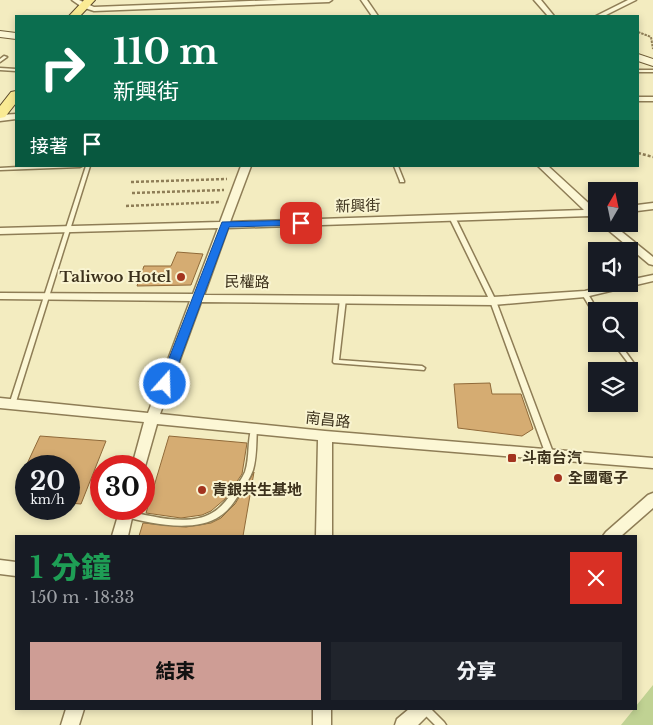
<!DOCTYPE html>
<html lang="zh-TW">
<head>
<meta charset="utf-8">
<style>
  :root { --surface:#171b24; --page:#20242c; --text:#f1f3f6; --muted:#9ea1a6; --accent:#ce9d95 }
  body { margin:0; font-family:"Libre Baskerville","Noto Sans TC",serif; background:var(--page); color:var(--text); height:100vh; display:flex; flex-direction:column; font-size:19px; white-space:nowrap }
  * { box-sizing:border-box; margin:0 }
  p { font-size:16px; color:var(--muted) }
  .icon { flex:none; width:28px; height:28px; fill:none; stroke:currentColor; stroke-width:2; stroke-linecap:round; stroke-linejoin:round }
  .map { position:relative; flex:1; overflow:hidden }
  .side { position:absolute; left:15px; top:535px; width:622px; height:175px; display:flex; flex-direction:column; background:var(--surface); border-radius:0px; box-shadow:0 2px 8px #0003 }
  .side>* { flex:none }
  .top-card { position:absolute; left:15px; top:15px; width:624px; height:152px; border-radius:0px; box-shadow:0 2px 8px #0003; background:#0b6e4f; color:#fff; overflow:hidden }
  .needle { width:32px; rotate:9deg }
  .tools { position:absolute; left:588px; top:182px; display:grid; gap:10px }
  .tools a { display:grid; place-items:center; width:50px; height:50px; border-radius:0px; background:var(--surface); box-shadow:0 2px 8px #0003; font-size:25px }
  .speed { position:absolute; left:15px; top:455px; display:flex; gap:10px; font-size:25px; font-weight:700; text-align:center }
  .speed>* { display:grid; place-content:center; width:65px; height:65px; border-radius:50%; background:var(--surface); box-shadow:0 2px 8px #0003; line-height:1 }
  .speed small { font-size:12px; font-weight:400 }
  .speed .limit { border:8px solid #d22; background:#fff; color:#111 }
  .pin { position:absolute; display:grid; place-items:center; width:42px; height:42px; color:#fff; margin:-21px; border-radius:10px; box-shadow:0 2px 8px #0006 }
  .me { position:absolute; width:55px; margin:-28px; rotate:20deg; stroke-linejoin:round; filter:drop-shadow(0 0 4px #0008) }
  .turn { display:flex; align-items:center; gap:18px; height:105px; padding:0 15px; font-size:22px }
  .turn .icon { width:65px; height:65px; stroke-width:2.5 }
  .turn b { display:block; font-size:35px; line-height:42px }
  .then { display:flex; align-items:center; height:48px; padding:0 15px; background:#0003; gap:10px; font-size:19px }
  .round { display:grid; place-items:center; flex:none; width:52px; height:52px; border-radius:0px; background:var(--page) }
  .summary { display:flex; align-items:center; justify-content:space-between; height:85px; padding:0 15px }
  h1 { font-size:30px; font-weight:800; line-height:38px; color:#1e9e55 }
  .cta { display:flex; gap:10px; margin-top:auto; padding:10px 15px }
  .cta a { flex:1; height:58px; border-radius:0px; background:var(--accent); color:#111; font-size:20px; font-weight:800; line-height:58px; text-align:center }
  .cta a+a { background:var(--page); color:var(--text) }
  .map>svg:first-child { display:block }
</style>
</head>
<body>
<div class="map">
<svg width="653" height="725" viewBox="0 0 653 725">
  <rect width="100%" height="100%" fill="#f3ecc0"/>
  <path fill="#c0d293" d="M653 685V725H621L634 709H636V706Z"/>
  <path fill="#d5ac72" stroke="#906a39" d="M177 252 203 254 191 285 137 286 144 266H171Z
    M490 383 492 394H521L533 429 522 436 458 428 454 384Z
    M40 436 106 441 81 504 69 503V466H26Z
    M169 436 247 443 242 474 225 499 211 511 202 515 181 518 146 513Z
    M254 472 243 536H139L143 523 186 527 211 523 221 518 235 504Z"/>
  <g fill="none" stroke-linecap="round" stroke-linejoin="round">
    <defs>
      <path id="lane" d="M4 56 7 57 0 62V59Z
        M0 68 16 69V71L0 70Z
        M638 70H653V72H638Z
        M36 166H82L80 167 0 170V168Z
        M86 166H90L15 405 14 407H10L9 405Z
        M394 166H398L404 181V182H400V181Z
        M453 217 456 219 496 301 554 455 552 457H548L546 455 490 301 450 219Z
        M585 292 588 294 598 311H596V315L594 314 582 294Z
        M343 297 346 299 339 360 422 366 425 368 424 370 334 363 333 362 340 299Z
        M614 344H620L633 362 634 363 633 364H629Z
        M252 426H256L257 428C256 442 257 456 253 470 250 478 245 486 240 493 234 502 229 510 220 516 196 533 150 524 123 516L122 514 123 512 126 511C152 516 188 527 212 513 221 508 227 500 233 491 237 485 242 479 245 472 250 457 247 441 252 426Z
        M421 709H431L444 722 446 725H435L422 712Z"/>
      <path id="street" d="M72 0H79L94 7 278 0H332L329 2 94 11 82 7Z
        M361 0H367L378 16H372Z
        M534 0H541L554 16H548Z
        M628 0H636L604 16H596Z
        M638 97H653V101H638Z
        M0 115 16 114V119L0 121Z
        M241 166H251L230 222 584 210 538 166H548L596 210V219L590 216 228 228 204 295 493 297 585 291 614 284H629V280L653 275V281L585 297 493 305 201 302 160 414 325 431 653 458V468L332 442V536H316L318 440 157 424 144 470V466H132L144 422 0 408V398L148 413 190 301 0 299V293L193 294 218 228 0 234V228L220 222Z
        M653 203V209L629 212V206Z
        M601 224H612L653 257V265L649 264Z
        M653 493V508L621 536H603L606 532 648 495Z
        M120 509H134L128 536H112Z
        M0 560 16 562V576L0 574Z
        M66 709H84L79 725H61Z
        M313 709H331V725H313Z
        M409 709H431L428 715 418 725H395L397 719Z"/>
      <path id="secondary" d="M0 31 16 33V39L0 37Z
        M638 54 653 59V66L638 61Z"/>
      <path id="primary" d="M84 0H95L80 16H69Z
        M16 91V103L5 117 0 118V106L11 92Z"/>
    </defs>
    <use href="#lane" stroke="#8e7d56" stroke-width="3"/>
    <use href="#street" stroke="#8e7d56" stroke-width="3"/>
    <use href="#secondary" stroke="#705e39" stroke-width="2"/>
    <use href="#primary" stroke="#5b492b" stroke-width="2"/>
    <path stroke="#8e7d56" stroke-width="2" stroke-dasharray="2.5 1" stroke-linecap="butt" d="M638 32 651 37 653 49"/>
    <path stroke="#8e7d56" stroke-width="2.5" stroke-dasharray="3 2" stroke-linecap="butt" d="M638 153 653 157
      M131 182 227 179
      M132 193 224 190
      M126 206 221 202"/>
    <use href="#lane" fill="#fcf7d5" fill-rule="evenodd"/>
    <use href="#street" fill="#fcf7d5" fill-rule="evenodd"/>
    <use href="#secondary" fill="#fcf7d5" fill-rule="evenodd"/>
    <use href="#primary" fill="#faeb94" fill-rule="evenodd"/>
  </g>
  <path fill="#1a73e8" stroke="#114b97" d="M301 220 305 221V225L229 227 171 384 169 386H161L159 384 222 222Z"/>
  <g fill="#a3341f" stroke="#f9f4d1" stroke-width="2">
    <circle cx="181" cy="277" r="5"/>
    <rect x="507" y="453" width="10" height="10" rx="2.5"/>
    <circle cx="558" cy="478" r="5"/>
    <circle cx="202" cy="490" r="5"/>
  </g>
  <g text-anchor="middle" stroke-width="4" stroke-linejoin="round" paint-order="stroke">
    <g font-size="15" fill="#3c311c" stroke="#f9f4d1">
      <text transform="translate(358 206) rotate(-1)" y="5">新興街</text>
      <text transform="translate(247 282) rotate(1)" y="5">民權路</text>
      <text transform="translate(328 420) rotate(6)" y="5">南昌路</text>
    </g>
    <g font-size="15" font-weight="bold" fill="#3c311c" stroke="#f9f4d1" text-anchor="start">
      <text x="171" y="282" text-anchor="end">Taliwoo Hotel</text>
      <text x="522" y="463">斗南台汽</text>
      <text x="568" y="483">全國電子</text>
      <text x="212" y="495">青銀共生基地</text>
    </g>
  </g>
</svg>
<div class="tools">
<a><svg class="needle" viewBox="-14 -14 28 28"><path d="M0-13l5 13h-10z" fill="#e53935"/><path d="M0 13l5-13h-10z" fill="#9ea1a6"/></svg></a>
<a><svg class="icon" aria-label="sound" viewBox="0 0 24 24"><path d="M4 9h4l5-4v14l-5-4H4zM17 9q2 3 0 6"/></svg></a>
<a><svg class="icon" aria-label="search" viewBox="0 0 24 24"><circle cx="10" cy="10" r="6"/><path d="M15 15l6 6"/></svg></a>
<a><svg class="icon" aria-label="layers" viewBox="0 0 24 24"><path d="M12 4l9 5-9 5-9-5zM3 14l9 5 9-5"/></svg></a>
</div>
<div class="speed"><div>20<small>km/h</small></div><div class="limit">30</div></div>
<div class="pin" style="left:301px;top:223px;background:#d93025"><svg class="icon" aria-label="arrive" viewBox="0 0 24 24"><path d="M6 21V4h12l-3 4 3 4H6"/></svg></div>
<svg class="me" style="left:165px;top:384px" viewBox="-20 -20 40 40"><circle r="17" fill="#1a73e8" stroke="#fff" stroke-width="3"/><path d="M0-11L8 9 0 5-8 9z" fill="#fff"/></svg>
<div class="top-card">
<div class="turn"><svg class="icon" aria-label="right" viewBox="0 0 24 24"><path d="M7 20v-9h11M14 6l5 5-5 5"/></svg><div><b>110 m</b>新興街</div></div>
<div class="then">接著<svg class="icon" aria-label="arrive" viewBox="0 0 24 24"><path d="M6 21V4h12l-3 4 3 4H6"/></svg></div>
</div>
<section class="side">
<div class="summary"><div><h1>1 分鐘</h1><p>150 m · 18:33</p></div><a class="round" style="background:#d93025;color:#fff"><svg class="icon" aria-label="close" viewBox="0 0 24 24"><path d="M6 6l12 12M18 6L6 18"/></svg></a></div>
<div class="cta"><a>結束</a><a>分享</a></div>
</section>
</div>
</body>
</html>
